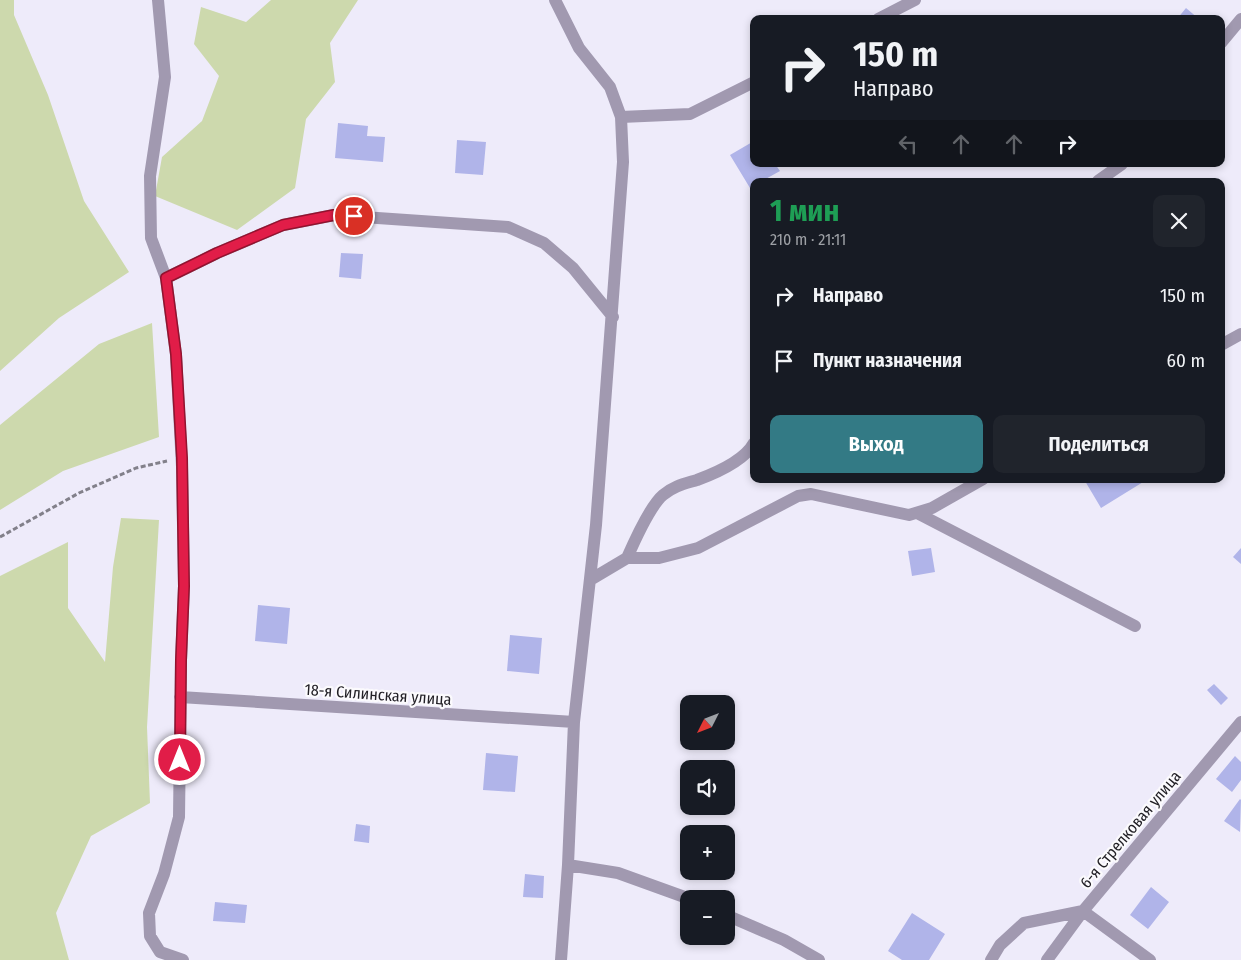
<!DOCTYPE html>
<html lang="ru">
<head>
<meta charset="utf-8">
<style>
  :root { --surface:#171b24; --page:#20242c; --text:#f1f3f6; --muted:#9ea1a6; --accent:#337a85 }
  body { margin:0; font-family:"Fira Sans Condensed",sans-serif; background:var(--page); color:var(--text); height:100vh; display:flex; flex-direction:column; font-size:19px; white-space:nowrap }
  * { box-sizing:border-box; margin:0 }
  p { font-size:16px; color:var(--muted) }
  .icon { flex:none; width:28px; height:28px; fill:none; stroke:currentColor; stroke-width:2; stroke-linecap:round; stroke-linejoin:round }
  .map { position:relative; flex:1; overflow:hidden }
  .sheet { position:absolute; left:750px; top:178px; width:475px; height:305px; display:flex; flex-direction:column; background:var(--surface); border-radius:10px; box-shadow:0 2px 8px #0003 }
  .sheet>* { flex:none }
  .banner { position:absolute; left:750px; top:15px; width:475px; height:152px; border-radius:10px; box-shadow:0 2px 8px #0003; background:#171b24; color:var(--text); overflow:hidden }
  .needle { width:32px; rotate:228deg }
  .fabs { position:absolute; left:680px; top:695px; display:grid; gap:10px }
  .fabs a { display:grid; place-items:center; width:55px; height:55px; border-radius:10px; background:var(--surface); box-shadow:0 2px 8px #0003; font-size:25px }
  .pin { position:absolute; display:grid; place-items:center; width:42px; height:42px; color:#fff; margin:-21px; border:2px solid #fff; border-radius:50%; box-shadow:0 1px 5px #0007 }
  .me { position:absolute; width:55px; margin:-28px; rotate:0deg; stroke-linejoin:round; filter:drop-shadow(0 0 4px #0008) }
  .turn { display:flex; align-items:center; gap:18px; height:105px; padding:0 20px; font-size:22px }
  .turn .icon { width:65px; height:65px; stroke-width:2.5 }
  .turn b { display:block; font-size:35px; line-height:42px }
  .lanes { display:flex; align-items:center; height:48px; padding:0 20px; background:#0003; justify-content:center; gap:25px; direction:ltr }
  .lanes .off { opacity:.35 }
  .round { display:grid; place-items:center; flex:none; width:52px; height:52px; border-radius:10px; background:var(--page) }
  .head { display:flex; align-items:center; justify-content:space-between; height:85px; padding:0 20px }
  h1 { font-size:30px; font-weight:700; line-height:38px; color:#1e9e55 }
  .action { display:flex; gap:10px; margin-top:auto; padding:10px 20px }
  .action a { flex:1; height:58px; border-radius:10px; background:var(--accent); color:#fff; font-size:20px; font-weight:700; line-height:58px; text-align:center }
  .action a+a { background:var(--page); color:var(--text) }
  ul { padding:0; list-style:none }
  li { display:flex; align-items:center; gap:15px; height:65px; padding:0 20px }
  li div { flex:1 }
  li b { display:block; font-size:19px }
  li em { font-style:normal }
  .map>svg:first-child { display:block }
</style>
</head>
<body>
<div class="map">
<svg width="1241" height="960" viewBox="0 0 1241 960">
  <rect width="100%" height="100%" fill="#eeebfa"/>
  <path fill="#cdd9ad" d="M0 0H14V15L48 95 84 201 129 272 59 318 0 371Z
    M271 0H358L330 43 335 82 306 119 295 188 237 230 155 196 162 157 202 121 219 76 194 44 201 7 246 22Z
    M152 323 159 437 63 471 0 510V425L99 344Z
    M121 518 159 520 147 727 150 803 91 836 56 913 69 960H0V576L68 542V608L105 662 113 567Z"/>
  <path fill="#b0b4e9" d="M1186 8 1199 19H1177Z
    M338 123 368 126 367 136 385 137 383 162 335 158Z
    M457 140 486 142 483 175 455 173Z
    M754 141V164H775L780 171 762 181H754V186L750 188 730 155Z
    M341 253 363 254 361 279 339 277Z
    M1088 479H1148L1101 508 1085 481Z
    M931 548 935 572 912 576 908 551Z
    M1241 548V564L1233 557Z
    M258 605 290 608 287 644 255 641Z
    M510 635 542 638 539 674 507 671Z
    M1214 684 1228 698 1221 705 1207 690Z
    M486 753 518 756 515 792 483 790Z
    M1235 756 1241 762V780L1232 792 1216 779Z
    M1240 799 1241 800 1240 832 1224 821Z
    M356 824 370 826 369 843 354 841Z
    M525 874 544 876 543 898 523 897Z
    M1151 887 1169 902 1148 929 1130 915Z
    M215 902 247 905 245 923 213 921Z
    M912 913 945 934 929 960H902L888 951Z"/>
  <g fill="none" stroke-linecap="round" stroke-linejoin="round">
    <path stroke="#82808a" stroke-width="3" stroke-dasharray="5 2.5" stroke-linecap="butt" d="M0 537 79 493 136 468 167 461"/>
    <path stroke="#a199b0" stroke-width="12" d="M158 0 165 77 150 176 151 238 166 278 176 355 182 467 184 586 181 660 179 817 164 874 149 913 150 936 160 952 183 960
      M555 0 579 48 610 87 621 117 623 162 596 525 574 722 568 865 561 960
      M878 19 915 0
      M1221 43 1241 19
      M621 117 690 114 754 82
      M1098 181 1122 164
      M166 278 217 253 283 225 334 215 508 227 544 243 573 268 613 317
      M1221 345 1241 334
      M917 513 1135 626
      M627 558C634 542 650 506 663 495 674 486 684 484 697 480 716 473 744 461 754 443
      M590 580 627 558H659L698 548 798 496 811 494 909 515 932 508 983 479
      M180 697 574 722
      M568 865 618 873 690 899
      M726 915 784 940 819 960
      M991 960 1000 945 1024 923 1083 911 1150 960
      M1047 960 1083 911 1241 722"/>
  </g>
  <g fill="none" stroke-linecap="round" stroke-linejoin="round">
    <defs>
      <path id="route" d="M180 760 181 660 184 586 182 458 176 354 166 278 217 253 283 225 334 215 354 216"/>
    </defs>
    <use href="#route" stroke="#92132f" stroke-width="12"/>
    <use href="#route" stroke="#e11d48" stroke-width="9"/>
  </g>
  <g text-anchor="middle" stroke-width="4.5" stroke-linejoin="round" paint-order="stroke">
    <g font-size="16" fill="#222026" stroke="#fbfafd">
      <text transform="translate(378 694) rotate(4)" y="6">18-я Силинская улица</text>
      <text transform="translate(1130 829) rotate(-50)" y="6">6-я Стрелковая улица</text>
    </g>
  </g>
</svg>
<div class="fabs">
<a><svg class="needle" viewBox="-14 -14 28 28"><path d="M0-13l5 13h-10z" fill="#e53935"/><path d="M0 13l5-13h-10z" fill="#9ea1a6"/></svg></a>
<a><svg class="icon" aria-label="sound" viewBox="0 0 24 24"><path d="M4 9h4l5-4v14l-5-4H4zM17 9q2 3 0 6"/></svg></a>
<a>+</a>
<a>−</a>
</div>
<div class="pin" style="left:354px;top:216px;background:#d93025"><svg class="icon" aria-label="arrive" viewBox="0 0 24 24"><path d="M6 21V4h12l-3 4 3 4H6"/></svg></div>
<svg class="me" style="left:180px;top:760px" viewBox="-20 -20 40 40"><circle r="17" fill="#e11d48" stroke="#fff" stroke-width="3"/><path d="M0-11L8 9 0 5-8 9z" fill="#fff"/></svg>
<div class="banner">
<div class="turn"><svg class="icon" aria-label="right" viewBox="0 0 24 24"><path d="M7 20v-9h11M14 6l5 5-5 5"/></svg><div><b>150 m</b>Направо</div></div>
<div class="lanes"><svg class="icon off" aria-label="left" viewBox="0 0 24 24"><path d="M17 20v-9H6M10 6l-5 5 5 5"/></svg><svg class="icon off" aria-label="ahead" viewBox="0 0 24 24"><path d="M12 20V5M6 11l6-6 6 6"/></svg><svg class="icon off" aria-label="ahead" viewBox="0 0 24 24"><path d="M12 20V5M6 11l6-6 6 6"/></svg><svg class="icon" aria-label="right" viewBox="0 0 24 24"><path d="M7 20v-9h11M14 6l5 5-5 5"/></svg></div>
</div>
<section class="sheet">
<div class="head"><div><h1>1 мин</h1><p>210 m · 21:11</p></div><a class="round"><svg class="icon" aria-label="close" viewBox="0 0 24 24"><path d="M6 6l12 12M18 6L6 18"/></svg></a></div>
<ul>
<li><svg class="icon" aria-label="right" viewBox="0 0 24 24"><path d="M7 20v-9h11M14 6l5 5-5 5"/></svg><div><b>Направо</b></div><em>150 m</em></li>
<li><svg class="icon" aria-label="arrive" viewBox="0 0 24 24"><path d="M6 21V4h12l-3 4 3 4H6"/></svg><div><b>Пункт назначения</b></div><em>60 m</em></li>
</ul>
<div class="action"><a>Выход</a><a>Поделиться</a></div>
</section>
</div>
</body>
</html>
